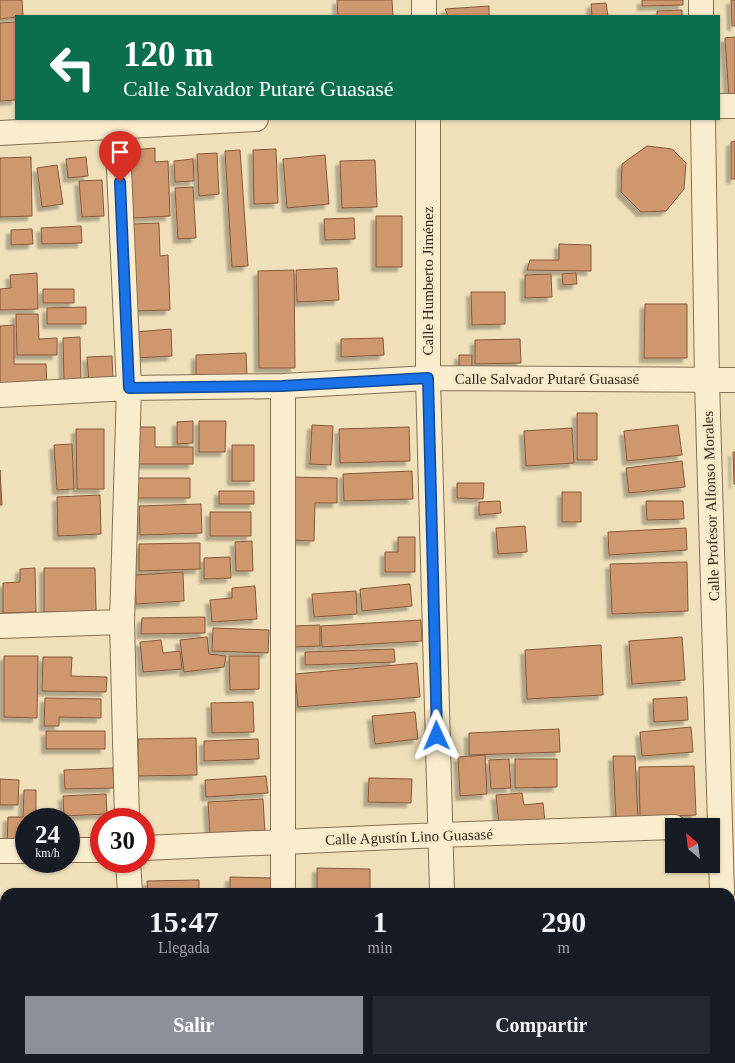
<!DOCTYPE html>
<html lang="es">
<head>
<meta charset="utf-8">
<style>
  :root { --surface:#171b24; --page:#242831; --text:#f1f3f6; --muted:#9ea1a6; --accent:#8c9099 }
  body { margin:0; font-family:"Times New Roman",serif; background:var(--page); color:var(--text); height:100vh; display:flex; flex-direction:column; font-size:19px; white-space:nowrap }
  * { box-sizing:border-box; margin:0 }
  p { font-size:16px; color:var(--muted) }
  .icon { flex:none; width:28px; height:28px; fill:none; stroke:currentColor; stroke-width:2; stroke-linecap:round; stroke-linejoin:round }
  .map { position:relative; flex:1; overflow:hidden }
  .details { position:absolute; left:0px; top:888px; width:735px; height:176px; display:flex; flex-direction:column; background:var(--surface); border-radius:15px 15px 0 0; box-shadow:0 1px 4px #0004 }
  .details>* { flex:none }
  .guide { position:absolute; left:15px; top:15px; width:705px; height:105px; border-radius:0px; box-shadow:0 1px 4px #0004; background:#0b6e4f; color:#fff; overflow:hidden }
  .needle { width:32px; rotate:332deg }
  .tools { position:absolute; left:665px; top:818px; display:grid; gap:10px }
  .tools a { display:grid; place-items:center; width:55px; height:55px; border-radius:0px; background:var(--surface); box-shadow:0 1px 4px #0004; font-size:25px }
  .speed { position:absolute; left:15px; top:808px; display:flex; gap:10px; font-size:25px; font-weight:700; text-align:center }
  .speed>* { display:grid; place-content:center; width:65px; height:65px; border-radius:50%; background:var(--surface); box-shadow:0 1px 4px #0004; line-height:1 }
  .speed small { font-size:12px; font-weight:400 }
  .speed .limit { border:8px solid #d22; background:#fff; color:#111 }
  .pin { position:absolute; display:grid; place-items:center; width:42px; height:42px; color:#fff; margin:-51px -21px; border-radius:50% 50% 50% 0; rotate:-45deg; box-shadow:0 0 5px #0007 }
  .pin .icon { rotate:45deg }
  .me { position:absolute; width:55px; margin:-28px; rotate:359deg; stroke-linejoin:round; filter:drop-shadow(0 0 4px #0008) }
  .turn { display:flex; align-items:center; gap:18px; height:105px; padding:0 25px; font-size:22px }
  .turn .icon { width:65px; height:65px; stroke-width:2.5 }
  .turn b { display:block; font-size:35px; line-height:42px }
  .eta { display:flex; justify-content:space-evenly; align-items:center; height:85px; text-align:center }
  .eta b { font-size:30px; font-weight:700; line-height:35px }
  .button { display:flex; gap:10px; margin-top:auto; padding:10px 25px }
  .button a { flex:1; height:58px; border-radius:0px; background:var(--accent); color:#fff; font-size:20px; font-weight:700; line-height:58px; text-align:center }
  .button a+a { background:var(--page); color:var(--text) }
  .map>svg:first-child { display:block }
</style>
</head>
<body>
<div class="map">
<svg width="735" height="1063" viewBox="0 0 735 1063">
  <defs>
    <filter id="shadow"><feDropShadow dx="-4.5" dy="4.5" stdDeviation="1" flood-color="#0004"/></filter>
  </defs>
  <rect width="100%" height="100%" fill="#efe0ba"/>
  <path fill="#cf976e" stroke="#865839" filter="url(#shadow)" d="M0 0H22L23 16 0 19Z
    M337 0H392L393 16H338Z
    M642 0H683V5L642 6Z
    M731 0H735V26H732Z
    M606 3 608 16H592L591 4Z
    M489 6V16H448L445 9Z
    M682 10V16H657V11Z
    M16 22V100L0 101V23Z
    M735 37V97L729 98 725 38Z
    M735 141V179H731V142Z
    M647 146 672 149 686 163 684 189 666 211 641 212 621 192 622 164Z
    M155 148V162L168 161 170 216 133 218 130 150Z
    M276 149 278 203 254 204 253 150Z
    M240 150 248 266 232 267 225 151Z
    M217 153 219 194 199 196 197 154Z
    M325 155 329 204 287 208 283 159Z
    M31 157 32 216 0 217V158Z
    M86 157 88 176 68 178 66 159Z
    M193 159 194 181 175 182 174 161Z
    M375 160 377 207 342 208 340 161Z
    M57 165 63 204 42 207 37 168Z
    M102 180 104 216 82 217 79 181Z
    M193 187 196 238 178 239 175 188Z
    M376 216H402V267H376Z
    M354 218 355 239 325 240 324 219Z
    M159 223 160 256 168 255 170 310 135 311 133 224Z
    M81 226 82 243 42 244 41 228Z
    M32 229 33 244 11 245V230Z
    M559 244 591 245V271L527 270 530 260H559Z
    M337 268 339 300 297 302 296 270Z
    M294 270 295 368H259L258 271Z
    M37 273 38 309 0 310V289L11 288 10 275Z
    M576 273 577 284 563 285 562 274Z
    M551 274 552 297 525 298V275Z
    M43 289H74V303H43Z
    M471 292H505V324L472 325Z
    M645 304H687V358H644Z
    M86 307V324H47V308Z
    M16 314H38L39 339 57 338V355H17Z
    M14 325V364H46L47 388 0 389V326Z
    M171 329 172 356 137 358 135 332Z
    M80 337 81 379 64 380 63 338Z
    M383 338 384 355 341 357V339Z
    M520 339 521 363 475 364V340Z
    M246 353 247 376 196 378V355Z
    M459 355H472V372L459 373Z
    M112 356 113 381 89 383 87 357Z
    M577 413H597V460H577Z
    M193 421V443L177 444V422Z
    M199 421H226L225 452H199Z
    M312 425 333 426 331 465 310 464Z
    M678 425 682 455 627 461 624 431Z
    M137 427H155V447H193V464H136Z
    M409 427 410 461 340 463 339 429Z
    M572 428 574 463 526 466 524 431Z
    M76 429H104V489H77Z
    M72 444 74 489 57 490 54 445Z
    M232 445H254V481H232Z
    M733 452H735V484H734Z
    M682 461 685 487 629 493 626 468Z
    M0 470 2 505H0Z
    M412 471 413 499 344 501 343 474Z
    M290 477 337 478V503H315L314 541 288 540Z
    M137 478H190V498H137Z
    M457 483H484L483 499 457 498Z
    M219 491H254V504H219Z
    M562 492H581V522H562Z
    M100 495 101 534 58 536 57 497Z
    M500 501 501 513 479 515V502Z
    M646 501H683L684 519 647 520Z
    M201 504 202 533 140 535 139 506Z
    M210 512H251V536H210Z
    M525 526 527 552 498 554 496 528Z
    M686 528 687 550 609 555 608 532Z
    M398 537H415V572H385V552H398Z
    M252 541 253 571H236L235 542Z
    M200 543V569L139 571V544Z
    M230 557 231 578 204 579V558Z
    M687 562 688 611 612 614 610 564Z
    M35 568 36 612 3 613V583L20 582V569Z
    M44 568H95L96 611 44 612Z
    M183 572 184 601 136 604 135 575Z
    M410 584 412 606 362 611 360 589Z
    M255 586 257 619 212 622 210 600 232 598V588Z
    M356 591 357 614 314 617 312 594Z
    M205 617V633L141 634 142 618Z
    M421 620 422 641 322 647 321 626Z
    M320 625V646L294 647 293 626Z
    M213 628 269 630 268 653 212 651Z
    M207 637 209 654 226 656 224 667 184 672 180 640Z
    M682 637 685 680 632 684 629 641Z
    M161 640 163 653 180 651 182 669 143 672 140 642Z
    M601 645 603 695 527 699 525 650Z
    M394 649 395 662 305 665V652Z
    M4 656H38L37 718 4 717Z
    M229 656H259V689L230 690Z
    M43 657H72L71 676 107 677 106 692 42 691Z
    M417 663 420 697 298 707 295 674Z
    M687 697 688 720 654 722 653 699Z
    M45 698 101 699V718L59 717V726H44Z
    M253 702 254 732 212 733 211 703Z
    M415 712 418 739 375 744 372 716Z
    M691 727 693 752 642 756 640 732Z
    M559 729 560 752 469 755V733Z
    M46 731H105V749H46Z
    M196 738 197 775 138 776V739Z
    M258 739 259 759 204 761V741Z
    M485 755 487 794 460 796 458 757Z
    M613 756H635L638 819 616 820Z
    M509 759 511 788 491 789 489 760Z
    M515 759H557V787L515 788Z
    M694 766 696 815 640 817 639 767Z
    M113 768 114 788 65 789 64 770Z
    M266 776 268 793 206 797 205 780Z
    M369 778 412 779 411 803 368 802Z
    M0 779 19 780 18 805H0Z
    M24 790H36V819H26V844H7L8 817H23Z
    M522 793 524 805 543 803 545 822 499 826 496 795Z
    M106 794 107 814 64 816 63 796Z
    M263 799 265 834 210 837 208 802Z
    M317 868 370 869V892H317Z
    M230 877 272 878V892H230Z
    M199 880V892H148L147 881Z
    M154 1059H181V1063H154Z
    M463 1059H529L530 1063H463Z
    M625 1059V1063H590V1061Z
    M655 1059H673L674 1063H632L631 1062Z
    M679 1059H709V1063H679Z
    M53 1060H69V1063H53Z"/>
  <g fill="none" stroke-linecap="round" stroke-linejoin="round">
    <defs>
      <path id="minor" d="M424 0V16
        M701 0V16
        M719 106H735
        M428 119V378L442 892
        M703 119 707 381 722 892
        M117 126 129 388 122 622 127 819
        M0 133 256 119
        M283 386V892
        M0 395 129 388 283 386 428 378 735 380
        M0 626 122 622
        M144 848 440 835 674 827
        M69 850H101
        M0 851H26
        M128 861 130 892
        M141 1059V1063
        M286 1059 287 1063
        M447 1059V1063
        M725 1059V1063"/>
    </defs>
    <use href="#minor" stroke="#866f54" stroke-width="26"/>
    <use href="#minor" stroke="#faedcd" stroke-width="24"/>
  </g>
  <g fill="none" stroke-linecap="round" stroke-linejoin="round">
    <defs>
      <path id="route" d="M120 182 129 388 282 386 428 378 437 736"/>
    </defs>
    <use href="#route" stroke="#114b97" stroke-width="12"/>
    <use href="#route" stroke="#1a73e8" stroke-width="9"/>
  </g>
  <g text-anchor="middle" stroke-width="5" stroke-linejoin="round" paint-order="stroke">
    <g font-size="15" fill="#34271a" stroke="#f6eaca">
      <text transform="translate(428 281) rotate(-90)" y="5">Calle Humberto Jiménez</text>
      <text x="547" y="384">Calle Salvador Putaré Guasasé</text>
      <text transform="translate(711 506) rotate(-92)" y="5">Calle Profesor Alfonso Morales</text>
      <text transform="translate(409 837) rotate(-2)" y="5">Calle Agustín Lino Guasasé</text>
    </g>
  </g>
</svg>
<div class="tools">
<a><svg class="needle" viewBox="-14 -14 28 28"><path d="M0-13l5 13h-10z" fill="#e53935"/><path d="M0 13l5-13h-10z" fill="#9ea1a6"/></svg></a>
</div>
<div class="speed"><div>24<small>km/h</small></div><div class="limit">30</div></div>
<div class="pin" style="left:120px;top:182px;background:#d93025"><svg class="icon" aria-label="arrive" viewBox="0 0 24 24"><path d="M6 21V4h12l-3 4 3 4H6"/></svg></div>
<svg class="me" style="left:437px;top:736px" viewBox="-20 -20 40 40"><path d="M0-17L14 15 0 8-14 15z" fill="#1a73e8" stroke="#fff" stroke-width="4"/></svg>
<div class="guide">
<div class="turn"><svg class="icon" aria-label="left" viewBox="0 0 24 24"><path d="M17 20v-9H6M10 6l-5 5 5 5"/></svg><div><b>120 m</b>Calle Salvador Putaré Guasasé</div></div>
</div>
<section class="details">
<div class="eta">
<div><b>15:47</b><p>Llegada</p></div>
<div><b>1</b><p>min</p></div>
<div><b>290</b><p>m</p></div>
</div>
<div class="button"><a>Salir</a><a>Compartir</a></div>
</section>
</div>
</body>
</html>
